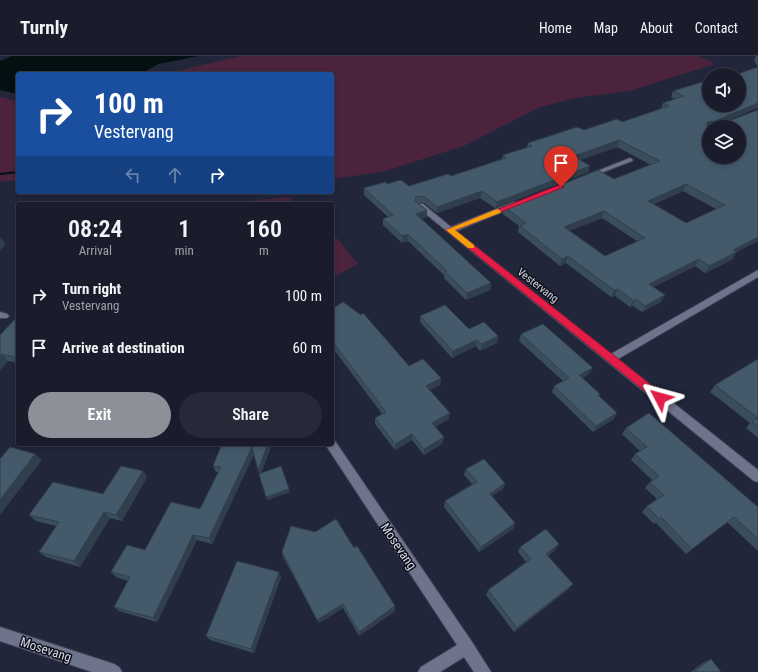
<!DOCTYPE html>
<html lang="en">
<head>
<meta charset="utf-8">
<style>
  :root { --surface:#1a1c2c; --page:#272938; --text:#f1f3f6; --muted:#9fa1a9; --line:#383a48; --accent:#8c9099 }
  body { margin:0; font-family:"Roboto Condensed",sans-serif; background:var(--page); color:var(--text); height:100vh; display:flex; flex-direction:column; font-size:15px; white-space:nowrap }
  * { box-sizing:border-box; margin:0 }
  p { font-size:13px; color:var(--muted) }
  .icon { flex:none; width:22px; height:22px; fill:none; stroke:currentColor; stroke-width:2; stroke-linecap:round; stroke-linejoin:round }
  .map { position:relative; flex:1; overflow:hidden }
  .drawer { position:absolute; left:16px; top:146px; width:318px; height:244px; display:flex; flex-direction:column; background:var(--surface); border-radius:4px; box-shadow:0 2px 6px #0003,0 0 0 1px var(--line) }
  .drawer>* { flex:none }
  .banner { position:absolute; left:16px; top:16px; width:318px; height:122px; border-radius:4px; box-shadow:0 2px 6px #0003,0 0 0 1px var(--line); background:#1a4fa0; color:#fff; overflow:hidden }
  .controls { position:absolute; left:702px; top:12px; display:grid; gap:8px }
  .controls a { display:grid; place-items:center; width:44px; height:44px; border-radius:50%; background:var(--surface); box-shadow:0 2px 6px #0003,0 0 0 1px var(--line); font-size:20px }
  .pin { position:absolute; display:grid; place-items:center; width:34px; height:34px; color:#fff; margin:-41px -17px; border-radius:50% 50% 50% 0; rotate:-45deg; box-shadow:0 0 4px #0007 }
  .pin .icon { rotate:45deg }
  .me { position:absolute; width:44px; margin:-22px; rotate:309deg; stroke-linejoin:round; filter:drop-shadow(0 0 3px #0008) }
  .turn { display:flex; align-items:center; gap:14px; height:84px; padding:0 12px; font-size:18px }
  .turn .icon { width:52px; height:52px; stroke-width:2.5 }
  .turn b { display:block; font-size:28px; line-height:34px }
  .lanes { display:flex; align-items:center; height:38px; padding:0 12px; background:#0003; justify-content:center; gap:20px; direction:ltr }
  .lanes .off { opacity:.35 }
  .eta { display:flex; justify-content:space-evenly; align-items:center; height:68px; text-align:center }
  .eta b { font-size:24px; font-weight:600; line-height:28px }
  .button { display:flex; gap:8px; margin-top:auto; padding:8px 12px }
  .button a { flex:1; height:46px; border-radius:24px; background:var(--accent); color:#fff; font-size:16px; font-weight:600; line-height:46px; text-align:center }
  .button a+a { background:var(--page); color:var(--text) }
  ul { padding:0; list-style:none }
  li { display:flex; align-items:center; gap:12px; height:52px; padding:0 12px }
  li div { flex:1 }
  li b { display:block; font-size:15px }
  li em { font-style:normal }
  header { display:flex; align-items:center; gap:24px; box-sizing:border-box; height:56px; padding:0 20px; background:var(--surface); border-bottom:1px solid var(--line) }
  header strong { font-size:19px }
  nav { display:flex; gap:22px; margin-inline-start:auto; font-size:14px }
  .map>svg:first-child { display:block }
</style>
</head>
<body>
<header>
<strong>Turnly</strong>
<nav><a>Home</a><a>Map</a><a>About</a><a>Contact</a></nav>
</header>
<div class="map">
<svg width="758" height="616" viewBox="0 0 758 616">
  <rect width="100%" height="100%" fill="#22263b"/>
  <path fill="#4b233c" d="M241 0H699L715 8 629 35 575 42 538 52 464 90 382 116 332 123V18H165Z
    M0 41 18 45V124L0 126Z
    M288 141 297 148H221Z
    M332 176 358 208 334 221H332Z"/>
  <path fill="#031012" d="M12 0H199L159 8 140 18H18V38L0 34V5Z"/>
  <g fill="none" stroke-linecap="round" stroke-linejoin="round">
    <path fill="#031012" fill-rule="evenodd" d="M18 115V117L0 119V117Z"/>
    <defs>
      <path id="street" d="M630 102 633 104 632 105 590 121 585 120Z
        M514 146H520L521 148 456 175 611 298 758 214V221L618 303 758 414V426L754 425 416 150 417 148H423L451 171Z
        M0 256 7 258 9 260 7 262H0Z
        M332 384 335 385 472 586 491 616H474L464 601 440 616H418L421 611 457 589 327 391 325 388H332Z
        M0 571 114 608 119 611 122 616H92L0 585Z"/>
    </defs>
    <use href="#street" stroke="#404354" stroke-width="2"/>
    <use href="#street" fill="#6f748d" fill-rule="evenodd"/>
  </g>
  <path fill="#3a4d5c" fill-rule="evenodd" d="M756 0H758V52H757L724 66H726L758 54V185L736 196 733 203 705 217 695 210 653 231 661 246 642 256 633 250 630 251 615 240 611 241 566 207 560 210 518 176 519 170 503 158 505 151 614 123 651 109 617 91 580 104 590 110 588 116 495 152 480 142 437 157 424 147H419L427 161 421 163 491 227 490 234 466 244 444 222V219L408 185 402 187 383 169V163L388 161 364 139V132L387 128 409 130 451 120 502 103 503 99 527 91 528 87 584 74 622 66 661 53 663 47 675 43 671 41 673 35 709 49 758 12 754 4ZM683 135 716 153 686 167 654 148ZM602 162 637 185 605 200 569 175Z
    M332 253 409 310 441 322 440 329 430 334 449 363 435 371 443 387 424 399 412 384 395 394 375 368V362L382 358 332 291Z
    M18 260V307L8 305 0 314V279Z
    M420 260 498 280 497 287 480 295 476 290 452 302 420 266Z
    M521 278 589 318 582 322 600 338 599 340 614 363 593 376 552 336 554 330 563 325 519 285Z
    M758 303V382L746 372 750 367 710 336 715 329Z
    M626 372 758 451V495L727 466 686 498 656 467 654 468 642 456 647 450 657 443 645 432 650 426 652 424 631 404 635 398 640 395 622 378Z
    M222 388H272L261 417 290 436 267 444 254 398 212 488 197 484 157 566 119 555 114 551 128 525 116 521 111 516 145 494 200 453 218 416H216L213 410Z
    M466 413 505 427 503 433 492 440 515 467 513 473 479 496 444 451 445 445 472 428 464 419Z
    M143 415 147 421 122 465 110 462 80 511 46 501 39 496 56 470 36 465 29 459 103 438Z
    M559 488 556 493 548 500 569 533 514 576 486 539 488 534 526 506 518 496 520 491Z
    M354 492 395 555 359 580 343 552 319 567 283 501 282 496Z
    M279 516 281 521 254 597 210 584 206 580Z
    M711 603 721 616H691L703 607Z"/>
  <path fill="#303f4b" d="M758 47 757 52 713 71 715 65Z
    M713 65 710 71 704 73 707 66Z
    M619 84 617 91 572 107 574 100Z
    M590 110 588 116 495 152 497 146Z
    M686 128 683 135 645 151 648 145Z
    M482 135 480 142 437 157V151Z
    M427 154V161L415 165 416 158Z
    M604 155 602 162 562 178 564 171Z
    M408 178V185L402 187V180Z
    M758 181V185L736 196 733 203 705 217 709 210 733 194Z
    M1 182 6 189 0 194V183Z
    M568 200 566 207 560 210 562 203Z
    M699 203 695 210 645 235 649 228Z
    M491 227 490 234 466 244 467 237Z
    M618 233 615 240 611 241 614 234Z
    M665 239 661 246 642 256 645 250Z
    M636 243 633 250 630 251 634 245Z
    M498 280 497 287 480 295 482 288Z
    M477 284 476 290 452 302 453 295Z
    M2 298 8 305 0 314V301Z
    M593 312 589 318 576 326 579 319Z
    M441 322 440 329 425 337 426 330Z
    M450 357 449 363 431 373 432 367Z
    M617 357 614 363 593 376 596 370Z
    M412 378V384L395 394V388Z
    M444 381 443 387 424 399V393Z
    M268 388H272L260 420 258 414Z
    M252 391 254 398 212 488 209 482Z
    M35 398 42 404 0 459V444Z
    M143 415 147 421 122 465 116 459Z
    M505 427 503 433 488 443 490 438Z
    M289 433 290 436 267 444 266 441Z
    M104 456 110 462 80 511 74 505Z
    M515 467 513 473 479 496 481 491Z
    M193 479 197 484 157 566 153 562Z
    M559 488 556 493 543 503 546 498Z
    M279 516 281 521 254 597 251 593Z
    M573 528 569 533 514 576 517 572Z
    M343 548V552L319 567 317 564Z
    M395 550V555L359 580V576Z"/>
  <path fill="#445a6b" stroke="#303f4b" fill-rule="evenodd" d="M758 11V47L715 65 726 66 758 54V181L733 194 737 196 709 210 699 203 649 228 665 239 645 250 636 243 634 245 618 233 614 234 568 200 562 203 520 170 526 167 505 151 598 114 614 123 660 105 619 84 574 100 590 110 497 146 482 135 437 151 424 140 416 141 415 145 427 154 416 158 491 227 467 237 445 216 447 215 408 178 402 180 383 163 393 159 364 132 385 126 387 128 401 124 409 130 448 118 451 120 506 102 503 99 532 90 528 87 577 71 584 74 617 63 622 66 669 50 663 47 684 40 673 35 709 24V49H739V19H735ZM713 65V71H707V66ZM709 71H739V101H709ZM686 128 725 149 686 167 648 145ZM604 155 645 182 605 200 564 171Z
    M343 246 361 259 363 257 409 310 423 303 441 322 426 330 450 357 432 367 444 381 424 393 412 378 395 388 375 362 386 356 332 285V253Z
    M445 249 469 273 484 266 498 280 482 288 477 284 453 295 420 260Z
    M18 260V302L2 298 0 301V279Z
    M543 268 593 312 579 319 600 338 598 339 617 357 596 370 554 330 569 322 521 278Z
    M758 303V370L752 366 758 362 715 329Z
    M649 357 758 451V483L734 461 692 493 661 461 659 463 647 450 664 439 650 426 659 420 635 398 647 391 626 372Z
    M222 388H268L258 414 252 391 209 482 193 479 153 562 114 551 130 521 111 516 127 489 145 494 171 446 200 453 221 411 213 410Z
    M10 391 35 398 0 444V403Z
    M484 403 505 427 490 438 515 467 481 491 445 445 477 426 466 413Z
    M121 410 143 415 116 459 104 456 74 505 39 496 59 466 29 459 53 426 103 438Z
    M281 410 289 433 266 441 259 418Z
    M336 463 354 492 357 490 395 550 359 576 343 548 317 564 282 496 291 470 315 476Z
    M546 473 559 488 546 498 573 528 517 572 488 534 531 503 520 491Z
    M237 505 279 516 251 593 206 580Z
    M711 603 721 616H694Z"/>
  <path fill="#e11d48" stroke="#92132f" d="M559 129 564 131 455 174 664 339 665 342 664 345H657L446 174Z"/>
  <path fill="#f59e0b" d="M497 153 501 155 500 157 455 174 474 189V192H468L446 174Z"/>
  <g text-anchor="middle" stroke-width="3" stroke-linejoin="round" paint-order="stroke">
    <g font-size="11" fill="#d5d8e6" stroke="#0e1019">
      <text transform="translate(538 229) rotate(38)" y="4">Vestervang</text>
    </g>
    <g font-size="13" fill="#d5d8e6" stroke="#0e1019">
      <text transform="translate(399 490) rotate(56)" y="5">Mosevang</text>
      <text transform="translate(46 593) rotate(18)" y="5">Mosevang</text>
    </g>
  </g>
</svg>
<div class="controls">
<a><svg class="icon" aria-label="sound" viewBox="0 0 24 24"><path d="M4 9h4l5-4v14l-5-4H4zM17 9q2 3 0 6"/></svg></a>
<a><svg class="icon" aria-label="layers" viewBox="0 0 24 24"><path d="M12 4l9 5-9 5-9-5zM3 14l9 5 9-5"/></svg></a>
</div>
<div class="pin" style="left:561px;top:131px;background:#d93025"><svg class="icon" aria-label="arrive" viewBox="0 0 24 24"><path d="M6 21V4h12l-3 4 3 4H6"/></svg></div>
<svg class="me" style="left:660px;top:342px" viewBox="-20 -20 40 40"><path d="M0-17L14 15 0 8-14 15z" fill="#e11d48" stroke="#fff" stroke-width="4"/></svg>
<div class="banner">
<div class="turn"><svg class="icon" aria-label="right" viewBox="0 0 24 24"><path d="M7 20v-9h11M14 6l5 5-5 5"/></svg><div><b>100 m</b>Vestervang</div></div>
<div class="lanes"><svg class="icon off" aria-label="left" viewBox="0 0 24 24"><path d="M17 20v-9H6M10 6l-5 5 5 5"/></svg><svg class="icon off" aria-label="ahead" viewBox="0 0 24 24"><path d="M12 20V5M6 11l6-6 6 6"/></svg><svg class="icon" aria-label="right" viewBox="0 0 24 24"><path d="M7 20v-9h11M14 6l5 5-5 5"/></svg></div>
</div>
<section class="drawer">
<div class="eta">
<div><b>08:24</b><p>Arrival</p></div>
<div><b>1</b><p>min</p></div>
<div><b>160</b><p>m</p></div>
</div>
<ul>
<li><svg class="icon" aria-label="right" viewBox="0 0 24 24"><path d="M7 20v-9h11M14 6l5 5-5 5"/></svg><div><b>Turn right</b><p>Vestervang</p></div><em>100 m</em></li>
<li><svg class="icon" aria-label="arrive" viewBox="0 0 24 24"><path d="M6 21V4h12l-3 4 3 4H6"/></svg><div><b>Arrive at destination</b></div><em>60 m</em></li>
</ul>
<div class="button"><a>Exit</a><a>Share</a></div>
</section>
</div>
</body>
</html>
